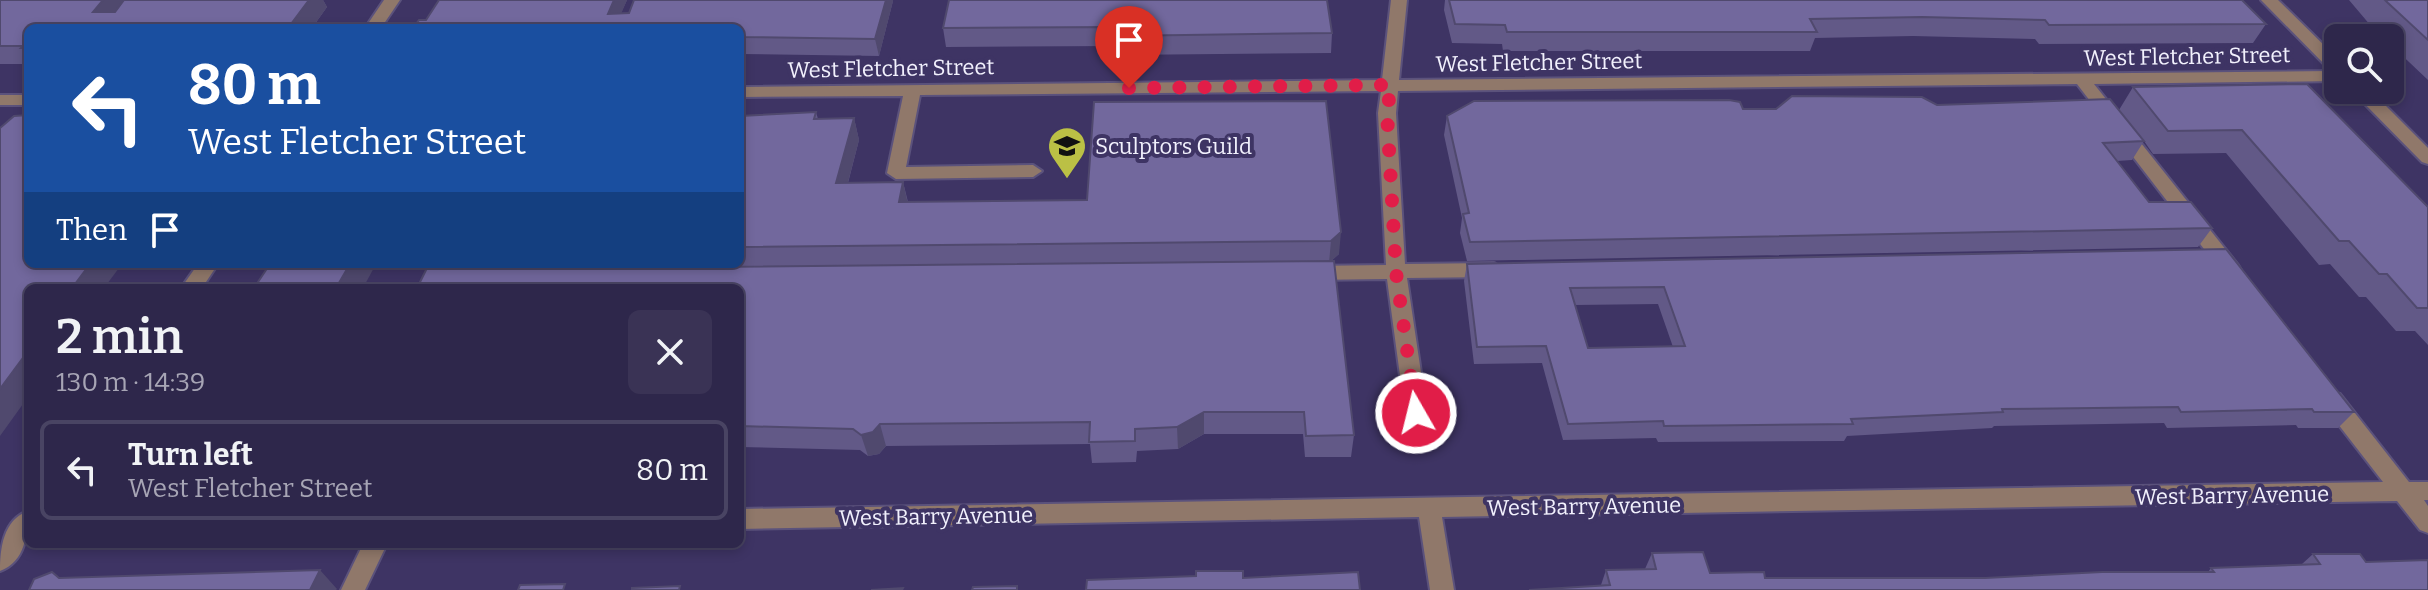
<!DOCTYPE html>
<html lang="en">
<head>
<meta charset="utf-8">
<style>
  :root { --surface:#2e274b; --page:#3a3355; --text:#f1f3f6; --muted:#a7a5b5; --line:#494463 }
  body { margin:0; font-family:Bitter,serif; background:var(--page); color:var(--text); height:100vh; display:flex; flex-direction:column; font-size:30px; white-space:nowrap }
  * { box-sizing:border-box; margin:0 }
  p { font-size:26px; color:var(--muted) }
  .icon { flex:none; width:44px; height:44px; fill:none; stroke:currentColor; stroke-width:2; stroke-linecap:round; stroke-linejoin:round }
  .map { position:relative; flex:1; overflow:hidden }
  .drawer { position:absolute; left:24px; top:284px; width:720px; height:264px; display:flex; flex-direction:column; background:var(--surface); border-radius:12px; box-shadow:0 4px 12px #0003,0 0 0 2px var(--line) }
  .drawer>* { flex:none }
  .banner { position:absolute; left:24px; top:24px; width:720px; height:244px; border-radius:12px; box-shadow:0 4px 12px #0003,0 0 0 2px var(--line); background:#1a4fa0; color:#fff; overflow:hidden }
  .tools { position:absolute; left:2324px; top:24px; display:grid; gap:16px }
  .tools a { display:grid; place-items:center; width:80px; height:80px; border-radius:12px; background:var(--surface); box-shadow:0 4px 12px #0003,0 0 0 2px var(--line); font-size:40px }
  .pin { position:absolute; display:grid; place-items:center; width:68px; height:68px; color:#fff; margin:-82px -34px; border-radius:50% 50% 50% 0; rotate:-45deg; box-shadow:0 0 8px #0007 }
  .pin .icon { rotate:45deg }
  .me { position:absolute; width:88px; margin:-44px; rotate:352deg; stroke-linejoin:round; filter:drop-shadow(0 0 6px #0008) }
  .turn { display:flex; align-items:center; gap:28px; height:168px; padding:0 32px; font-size:36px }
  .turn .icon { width:104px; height:104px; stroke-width:2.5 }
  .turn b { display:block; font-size:56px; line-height:68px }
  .then { display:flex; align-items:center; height:76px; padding:0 32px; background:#0003; gap:16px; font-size:30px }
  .round { display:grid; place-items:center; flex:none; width:84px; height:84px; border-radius:12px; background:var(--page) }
  .head { display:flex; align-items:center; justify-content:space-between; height:136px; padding:0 32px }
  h1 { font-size:48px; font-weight:600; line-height:60px }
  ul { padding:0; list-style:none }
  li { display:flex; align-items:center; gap:24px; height:100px; margin:0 16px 12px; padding:0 16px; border:4px solid var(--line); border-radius:12px }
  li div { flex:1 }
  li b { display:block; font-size:30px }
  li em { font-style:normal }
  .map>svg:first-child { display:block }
</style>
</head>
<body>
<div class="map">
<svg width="2428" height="590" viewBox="0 0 2428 590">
  <rect width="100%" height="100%" fill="#3e3464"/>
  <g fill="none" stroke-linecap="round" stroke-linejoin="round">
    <defs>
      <path id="minor" d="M384 0H400L381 28H365Z
        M1391 0H1407L1399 80 2331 71 2261 0H2278L2338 59V81L2094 84 2238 265 2241 270 2231 277 2224 275 2077 84 1398 91 1396 113 1405 264 1494 263 1504 270 1494 277 1407 278 1427 413 1424 419H1408L1405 413 1387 279 1310 280 1300 273 1310 266 1386 265 1378 113 1381 91 920 95 906 167 1033 165 1042 171 1033 177 896 179 887 173 903 96 740 97V87L1382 80Z
        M2351 90H2370L2428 148V164L2422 162Z
        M0 95H28V105H0Z
        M198 264H218L202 288H181Z
        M2332 392 2340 394 2409 482H2428V500H2424L2428 506V533L2420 530 2397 501 1442 517 1454 590H1430L1419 517 740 529V509L2383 482 2324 406 2321 400 2324 394Z
        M28 511C28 534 25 562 0 571 0 549 3 520 28 511Z
        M363 544H387L365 590H341Z"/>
    </defs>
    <use href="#minor" stroke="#5b527c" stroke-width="4"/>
    <use href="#minor" fill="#90786a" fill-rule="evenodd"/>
  </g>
  <path fill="#625987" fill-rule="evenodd" d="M0 0H323L327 7 312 28H28V64H0Z
    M627 0 621 13 893 1 879 56 740 54V28L426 20Z
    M949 0 1332 33 1331 53 1117 55 1116 46 946 47 943 28Z
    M1445 0H2242L2266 24 2253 43 2039 44 2035 39 1913 36 1815 38 1810 51H1503L1502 44 1452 43 1444 10Z
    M2349 0H2428V80L2390 44V38H2384L2371 26Z
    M2307 84 2428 207V345L2415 331H2396L2366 297H2359L2330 264 2319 265 2226 153 2153 154 2144 141 2132 160 2117 161 2149 202 2212 228 2198 247 1467 261 1460 233 1462 218 1444 135 1447 116 1937 105 2119 110 2133 87Z
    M1326 101 1339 254 1331 261 1354 435 1351 457H1305L1303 434H1204L1178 449 1137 451 1136 462 1092 463 1090 444 886 446 879 454 868 456 860 450 740 447V288L429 264H740V116L816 112 818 119 854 118 859 140 848 183 903 182 908 202 1087 200Z
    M2226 249 2354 412 2338 428H2298L2296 425 2167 428 2164 423 1994 426 1992 428 1847 436 1844 441 1658 442 1656 438 1563 440 1542 363 1474 364 1464 281 1467 264ZM1658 304 1673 347 1588 348 1575 305Z
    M1652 553 1710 573 1765 578H1985L2208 572 2211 568 2302 564 2313 554 2366 562 2428 590 1601 585 1606 570 1645 569Z"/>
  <path fill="#50496e" d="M103 0H130L108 28 93 12Z
    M309 0H323L327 7 312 28H288Z
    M614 0H627L615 28 608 14Z
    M886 0H893V1L879 56 875 39Z
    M854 118 859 140 842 205 836 183Z
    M903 182 908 204 899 202Z
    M1341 232 1339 254 1329 263 1331 241Z
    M90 264H122L104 288H72Z
    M350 264H376L363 288H336Z
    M479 264H498L502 272 489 282Z
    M28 351V397L0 436V389Z
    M1204 412V434L1178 449 1177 427Z
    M880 424 886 446 879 454 868 456 861 435Z
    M320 570 337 589 336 590H310Z"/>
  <path fill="#72689d" stroke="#50496e" stroke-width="2" fill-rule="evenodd" d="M0 0H103L93 12H115L124 0H309L288 28H28V48H21L23 46H0Z
    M439 0H614L608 14 629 13 634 0H886L875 39 740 37V28H413L419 20H426Z
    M949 0H1327L1332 33 1116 36V27L943 28Z
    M1449 0H2242L2266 24 2049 25 2045 20 1922 17 1810 19 1817 32H1507L1505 25 1455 24Z
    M2385 0H2428V40L2388 3Z
    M2307 84 2428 207V308H2417L2387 274H2379L2349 241H2339L2242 130 2168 131 2133 87Z
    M1792 96 1922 97 1937 105 2110 99 2144 141 2103 143 2149 202H2191L2212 228 1470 242 1463 214 1469 213 1447 116 1474 101 1729 100 1740 102 1743 109H1776Z
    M1326 101 1341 232 1331 241 740 247V116L816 112 814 119 854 118 836 183 903 182 899 202 1087 200 1094 102Z
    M28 115V264H90L72 288H28V351L0 389V128L14 116Z
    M2226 249 2354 412H2314L2312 409 2181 412 2178 407 2002 409 2003 412 1851 419 1853 424 1664 426 1663 421 1568 424 1546 346 1477 347 1467 264ZM1664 287 1685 346 1588 348 1570 288Z
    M1334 261 1354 435 1306 436 1304 412H1204L1177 427 1135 429V441L1089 442 1090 422 880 424 873 432 861 435 853 429 740 426V288H417L429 264H481L486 269Z
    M270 264H350L336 288H254Z
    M1703 552 1710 573 1764 572 1765 578H1985L2102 572H2214L2211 568 2320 564 2313 554H2360L2366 562 2428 560V590H1529L1610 585 1606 570 1656 569 1652 553Z
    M320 570 310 590H29L34 579 52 572 59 578Z
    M1196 571H1243V578L1358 572 1360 590H1086L1087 580 1196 576Z
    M565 584 563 590H518L520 585Z
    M680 586 679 590H632V588Z
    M1017 586V590H972L973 587Z
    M903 588 902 590H871Z"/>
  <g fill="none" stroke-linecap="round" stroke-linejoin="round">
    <path stroke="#e11d48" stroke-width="14" stroke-dasharray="0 25.2" d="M1129 88 1391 85 1387 113 1396 272 1416 413"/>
  </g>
  <defs>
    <symbol id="school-pin" viewBox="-11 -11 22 30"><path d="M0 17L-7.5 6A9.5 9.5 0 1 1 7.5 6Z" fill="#bbc045" stroke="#3e3464"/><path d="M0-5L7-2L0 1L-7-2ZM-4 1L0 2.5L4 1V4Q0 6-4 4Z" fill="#111"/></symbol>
  </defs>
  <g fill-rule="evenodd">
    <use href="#school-pin" x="1045" y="124" width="44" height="60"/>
  </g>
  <g text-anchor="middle" stroke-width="8" stroke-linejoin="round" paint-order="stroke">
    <g font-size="22" fill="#f2f1fd" stroke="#3e3464">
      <text transform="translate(2187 56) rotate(-1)" y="8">West Fletcher Street</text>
      <text transform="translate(1539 62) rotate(-1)" y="8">West Fletcher Street</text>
      <text transform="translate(891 68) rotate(-1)" y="8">West Fletcher Street</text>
      <text transform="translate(2232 495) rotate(-1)" y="8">West Barry Avenue</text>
      <text transform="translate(1584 506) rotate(-1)" y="8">West Barry Avenue</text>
      <text transform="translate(936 516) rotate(-1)" y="8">West Barry Avenue</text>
    </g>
    <g font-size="22" fill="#f2f1fd" stroke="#3e3464" text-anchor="start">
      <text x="1095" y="154">Sculptors Guild</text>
    </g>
  </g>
</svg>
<div class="tools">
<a><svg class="icon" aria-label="search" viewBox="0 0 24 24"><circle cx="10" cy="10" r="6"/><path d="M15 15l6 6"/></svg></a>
</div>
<div class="pin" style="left:1129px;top:88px;background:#d93025"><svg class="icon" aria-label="arrive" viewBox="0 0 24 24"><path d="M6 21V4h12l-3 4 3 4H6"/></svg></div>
<svg class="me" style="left:1416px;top:413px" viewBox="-20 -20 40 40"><circle r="17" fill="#e11d48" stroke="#fff" stroke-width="3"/><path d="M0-11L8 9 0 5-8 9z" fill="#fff"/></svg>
<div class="banner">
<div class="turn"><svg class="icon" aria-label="left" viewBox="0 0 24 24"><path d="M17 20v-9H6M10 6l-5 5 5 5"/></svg><div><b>80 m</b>West Fletcher Street</div></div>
<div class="then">Then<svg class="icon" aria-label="arrive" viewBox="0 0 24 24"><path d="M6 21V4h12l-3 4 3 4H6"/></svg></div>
</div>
<section class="drawer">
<div class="head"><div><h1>2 min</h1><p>130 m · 14:39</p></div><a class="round"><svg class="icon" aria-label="close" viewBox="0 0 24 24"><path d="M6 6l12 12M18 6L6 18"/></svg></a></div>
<ul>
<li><svg class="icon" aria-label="left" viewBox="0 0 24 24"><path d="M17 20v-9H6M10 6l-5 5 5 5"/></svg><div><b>Turn left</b><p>West Fletcher Street</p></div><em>80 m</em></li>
</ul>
</section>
</div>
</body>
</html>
